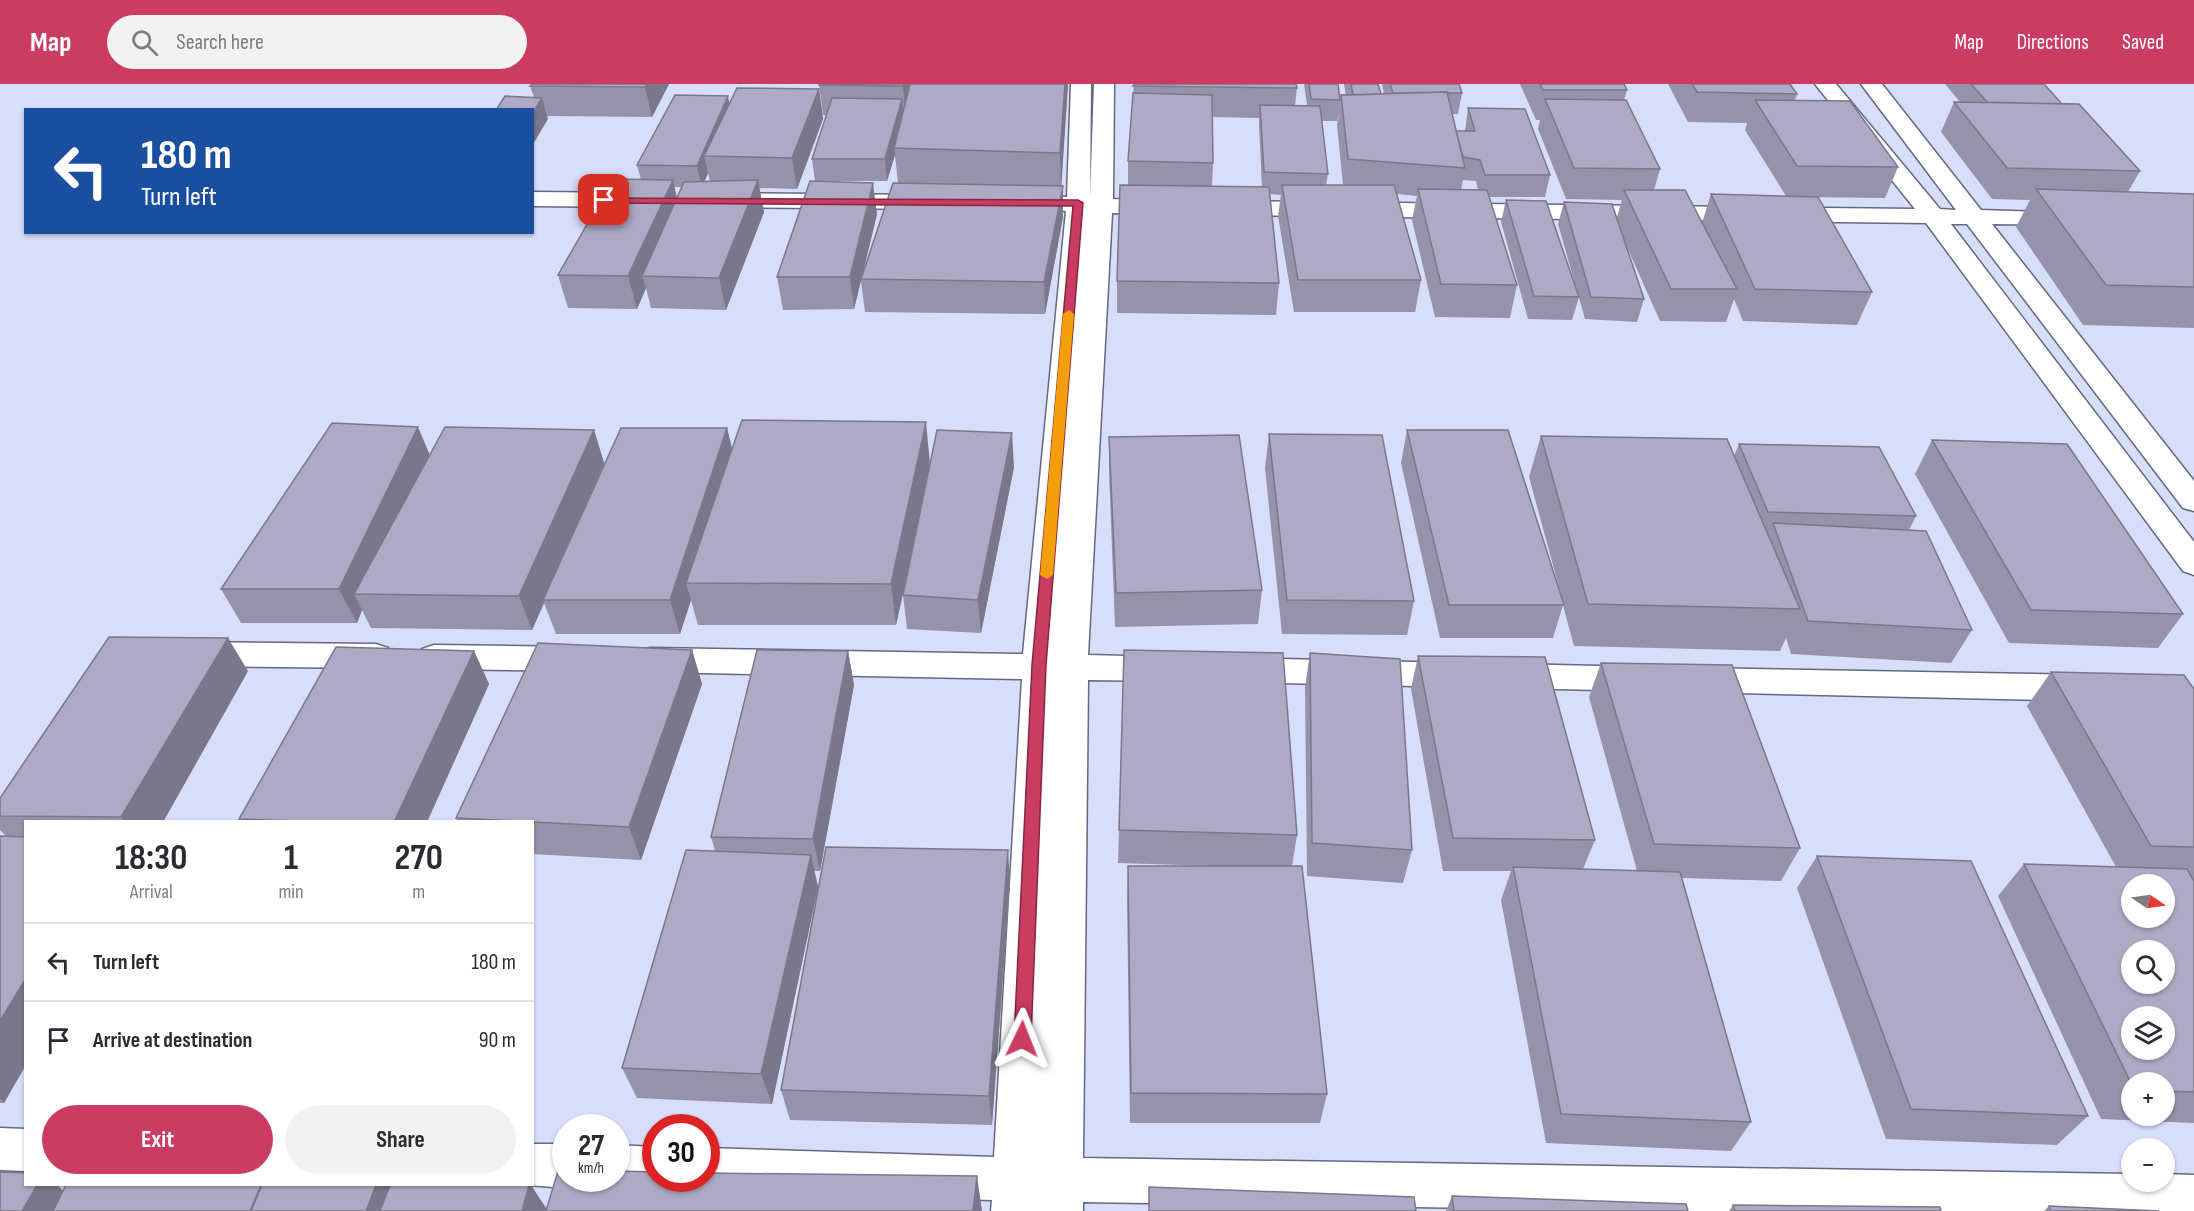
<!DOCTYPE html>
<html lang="en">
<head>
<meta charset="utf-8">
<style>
  :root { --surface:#fff; --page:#f2f2f3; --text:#2b2b33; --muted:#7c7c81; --line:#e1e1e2; --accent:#cb3c62 }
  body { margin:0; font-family:"Sofia Sans Condensed",sans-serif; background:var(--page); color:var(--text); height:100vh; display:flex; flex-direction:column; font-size:22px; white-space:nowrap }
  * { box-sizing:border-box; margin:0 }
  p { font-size:20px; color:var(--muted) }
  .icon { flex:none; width:33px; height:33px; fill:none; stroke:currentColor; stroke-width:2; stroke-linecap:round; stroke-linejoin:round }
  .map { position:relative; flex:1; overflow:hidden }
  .details { position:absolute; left:24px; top:736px; width:510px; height:366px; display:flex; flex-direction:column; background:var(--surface); border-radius:0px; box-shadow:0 2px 4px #0004 }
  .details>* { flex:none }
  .guide { position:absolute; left:24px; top:24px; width:510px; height:126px; border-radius:0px; box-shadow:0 2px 4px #0004; background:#1a4fa0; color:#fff; overflow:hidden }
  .needle { width:39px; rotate:103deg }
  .fabs { position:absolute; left:2121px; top:790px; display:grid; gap:12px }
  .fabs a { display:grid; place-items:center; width:54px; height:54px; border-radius:50%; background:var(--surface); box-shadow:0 2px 4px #0004; font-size:30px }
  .speed { position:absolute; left:552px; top:1030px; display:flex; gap:12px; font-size:30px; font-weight:700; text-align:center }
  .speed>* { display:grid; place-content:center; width:78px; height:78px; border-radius:50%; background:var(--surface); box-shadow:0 2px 4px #0004; line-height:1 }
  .speed small { font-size:15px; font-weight:400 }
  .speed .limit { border:9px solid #d22; background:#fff; color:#111 }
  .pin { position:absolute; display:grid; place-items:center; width:51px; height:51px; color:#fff; margin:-26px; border-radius:12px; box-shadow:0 3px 9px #0006 }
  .me { position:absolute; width:66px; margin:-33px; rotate:2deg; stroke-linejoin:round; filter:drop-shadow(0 0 4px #0008) }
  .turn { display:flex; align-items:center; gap:21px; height:126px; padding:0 18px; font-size:27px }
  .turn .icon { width:78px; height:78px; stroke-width:2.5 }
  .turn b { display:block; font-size:42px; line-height:51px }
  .eta { display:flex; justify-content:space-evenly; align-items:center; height:102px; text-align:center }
  .eta b { font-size:36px; font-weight:700; line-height:42px }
  .cta { display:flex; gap:12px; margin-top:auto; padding:12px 18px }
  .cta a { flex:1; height:69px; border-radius:36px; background:var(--accent); color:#fff; font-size:24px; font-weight:700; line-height:69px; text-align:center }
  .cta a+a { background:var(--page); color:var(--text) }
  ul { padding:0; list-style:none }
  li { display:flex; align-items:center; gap:18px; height:78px; padding:0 18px; border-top:2px solid var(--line) }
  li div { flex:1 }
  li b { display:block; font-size:22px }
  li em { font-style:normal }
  header { display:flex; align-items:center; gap:36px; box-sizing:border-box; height:84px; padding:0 30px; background:var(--accent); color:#fff }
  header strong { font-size:28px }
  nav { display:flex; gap:33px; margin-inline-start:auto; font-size:21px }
  .search { width:420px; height:54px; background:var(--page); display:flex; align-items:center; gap:15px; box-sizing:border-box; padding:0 21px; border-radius:33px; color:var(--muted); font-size:22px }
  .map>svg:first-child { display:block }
</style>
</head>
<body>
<header>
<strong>Map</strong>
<div class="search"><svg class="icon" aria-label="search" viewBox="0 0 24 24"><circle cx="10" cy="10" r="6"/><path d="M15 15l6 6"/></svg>Search here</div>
<nav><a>Map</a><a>Directions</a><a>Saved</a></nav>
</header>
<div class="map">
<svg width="2194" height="1127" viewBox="0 0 2194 1127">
  <rect width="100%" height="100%" fill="#d6defa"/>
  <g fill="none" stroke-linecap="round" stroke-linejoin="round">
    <defs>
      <path id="minor" d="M1071 0H1091L1090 113 1094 0H1114L1113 115 1171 118 1175 123 1171 128 1163 130 1112 129 1088 571 1168 573 1180 576 1185 585 1180 594 1168 597 1088 596 1083 1074 2132 1090V1098H2164V1090L2194 1091V1127H1670L1083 1118V1127H1037V1117V1127H991L992 1116 706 1108 690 1101 688 1095H706V1064L994 1073 1022 595 650 588 638 585 633 576 638 567 650 564 1023 570 1066 127 1009 124 1005 119 1009 114 1017 112 1067 113Z
        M1815 0H1836L1940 125 1956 126 1861 0H1882L1981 126 2074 129 2078 134 2074 139 2066 141 1992 140 2194 397V427L2183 424 1967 140H1951L2194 458V491L2183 487 1926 139 1227 131 1219 129 1215 124 1219 119 1227 117 1915 125Z
        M532 108 645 109 653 111 657 116 653 121 645 123 532 122Z
        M717 109 930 111 938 113 942 118 938 123 930 125 717 123 709 121 705 116 709 111Z
        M194 558 376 560 388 564 393 572 388 580 376 584 194 582 182 578 177 570 182 562Z
        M434 561 574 563 586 566 591 575 586 584 574 587 434 585 422 581 417 573 422 565Z
        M1241 574 1459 579 1471 582 1476 591 1471 600 1459 603 1241 598 1229 595 1224 586 1229 577Z
        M1508 580 1642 583 1654 586 1659 595 1654 604 1642 607 1508 604 1496 601 1491 592 1496 583Z
        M1694 584 2086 591 2098 595 2103 604 2098 613 2086 617 1694 608 1682 605 1677 596 1682 587Z
        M0 1044 26 1045V1087L0 1086Z
        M532 1060H566V1095H583L582 1097 566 1104 528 1101H532Z
        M616 1061 656 1063V1095H674L672 1100C649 1109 623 1107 600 1098L599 1095H616Z"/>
    </defs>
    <use href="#minor" stroke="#626982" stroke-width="3"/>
    <use href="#minor" fill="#fff" fill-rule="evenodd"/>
  </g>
  <path fill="#9692aa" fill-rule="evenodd" d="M669 0 652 33 547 32 548 35 534 13 530 2Z
    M819 0H1068L1061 102 1063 133 1045 230 865 228 861 197 854 225 783 226 777 193 877 130 863 189 898 99 895 71 887 97H815L812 75 827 31H823Z
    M1134 0 1297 4 1295 21H1307L1304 0H1338L1340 16 1338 37H1321L1328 90 1326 101H1343L1337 41 1341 11H1346L1344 0H1378L1381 10H1384L1382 0H1459L1462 9 1458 30H1452L1456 47H1465L1468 24 1550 91 1545 113H1489L1517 201 1510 234 1435 233 1412 136 1417 112 1397 110 1421 196 1415 228H1294L1278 132 1281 111 1270 110 1279 199 1276 231 1117 229V197L1128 101V77ZM1212 33 1259 34V42L1262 103 1212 102 1213 79ZM1463 96 1476 97 1478 106H1461Z
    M1520 0H1624L1627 6 1624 16 1660 85 1654 106 1702 139 1711 110 1786 112 1745 46 1747 39 1688 38 1668 0H1790L1797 10 1795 16 1898 83 1885 114 1801 113 1872 208 1857 241 1743 237 1734 215 1726 238 1660 237 1626 161 1644 215 1637 238 1585 235 1558 140 1564 118 1617 133 1622 116 1566 115 1538 45 1540 36H1536Z
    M1945 0H2044L2062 20 2140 87 2128 108 2194 110V244L2083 241 2016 143 2030 116 1992 115 1941 48 1954 18H1960Z
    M819 5 823 35 797 105 759 104 764 128 726 226 651 224 646 204 637 225 568 224 558 191 641 96 637 81 729 20ZM708 89 710 97H704ZM674 103H681L677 114Z
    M1506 116 1579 213 1572 236 1528 235 1501 138Z
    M727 344 732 365 930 378 1014 383 981 549 907 545 903 511 896 541H698L691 516 680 550H556L544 519 532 546 371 544 362 526 357 539H241L221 505 430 370 594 346 604 379Z
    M1407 346 1563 518 1529 393 1541 352 1734 372 1739 360 1916 432 1909 446 1972 546 1951 579 1791 570 1786 554 1780 567 1574 562 1563 521 1553 554H1440L1401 379Z
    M1269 350 1414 517 1407 551 1282 550 1265 384Z
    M1109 353 1262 506 1258 540 1115 543 1109 387Z
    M1932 356 2183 530 2158 564 2009 559 1915 390Z
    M692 566 702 600 641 776 532 770V738H458L456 734Z
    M474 567 489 600 427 738H241L239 735Z
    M848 567 854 601 820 787H814L818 803 1010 798 992 1041 790 1036 781 1006 818 804 772 1020 637 1014 622 984 715 767 711 753Z
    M1310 569 1412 766 1403 799 1307 792 1305 603Z
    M1418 572 1595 756 1583 785 1637 787 1589 613 1601 579 1800 764 1781 797 1682 794 1751 1038 1731 1067 1546 1059 1501 816 1511 787H1443L1411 605Z
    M248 587 163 738H26V984L24 983 4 1019H0V752H6L0 746V714Z
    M2051 588 2194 605V1039L2101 1035 1998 812 2024 780 2116 783 2027 622ZM2132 999H2164V1032H2132Z
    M1119 746 1297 751 1292 782 1327 1010 1320 1039H1130L1127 814 1128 782H1214L1118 779Z
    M1817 772 2088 1032 2057 1061 1886 1055 1797 804Z
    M1452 1112 1688 1127H1446Z
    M1733 1121 1941 1127H1729Z
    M2049 1122 2159 1127H2044Z"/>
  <path fill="#7a778b" d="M647 0H669L652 33 645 3Z
    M903 0H912L906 32 903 2Z
    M1065 0H1068L1061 107 1060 69Z
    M819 5 823 35 797 105 792 74Z
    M728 12 732 33 704 72 708 89 702 104 697 82Z
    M542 14 548 35 532 62V30Z
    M902 15 904 36 894 64 895 71 887 97 885 75Z
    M673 96 680 128 642 192 646 204 637 225 628 192Z
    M758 96 764 128 726 226 719 194Z
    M873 99 877 130 854 225 850 193Z
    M1063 102V133L1045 230 1044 198Z
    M926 338 930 380 896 541 891 500Z
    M418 343 432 376 354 510 362 526 357 539 339 505Z
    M727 344 735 377 686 499 691 516 680 550 670 516Z
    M594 346 604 379 543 516 544 519 532 546 519 512Z
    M1012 349 1014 383 981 549 978 516Z
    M228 554 248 587 163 738H125L121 733Z
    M692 566 702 600 641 776 629 743Z
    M474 567 489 600 427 738H394Z
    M848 567 854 601 820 787 813 755Z
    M1008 766 1010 798 992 1041 989 1012Z
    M811 771 818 803 772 1020 761 990Z
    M26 894V981L4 1019 0 1015V937Z
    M977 1092 982 1127H973Z
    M37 1101H57L67 1110 58 1127H22Z
    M376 1101H392L400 1127H366Z
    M529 1101H531L548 1127H522Z"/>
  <path fill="#aeaac6" stroke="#7a778b" stroke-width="1.5" fill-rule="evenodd" d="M532 0H647L645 3 530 2Z
    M819 0H903V2L819 1Z
    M910 0H1065L1060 69 894 64Z
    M1134 0H1296L1297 4 1133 2Z
    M1309 0H1338L1340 16 1311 15Z
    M1351 0H1378L1381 10 1353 11Z
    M1390 0H1459L1462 9H1447V8L1393 9Z
    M1540 0H1624L1627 6H1543Z
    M1692 0H1790L1797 10 1697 8Z
    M1971 0H2044L2062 20 1987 18Z
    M737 4 819 5 792 74 704 72Z
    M1447 8 1465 84 1348 75 1341 11Z
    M1133 9 1212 11 1213 79 1128 77Z
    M675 11 728 12 697 82 637 81Z
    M505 12 542 14 532 30V26H496Z
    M832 14 902 15 885 75H812Z
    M1545 15 1626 16 1660 85 1574 84Z
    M1755 16 1850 17 1898 83 1797 82Z
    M1954 18 2079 20 2140 87 2007 84Z
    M1260 21 1320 22 1328 90 1264 88Z
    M1468 24 1525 25 1550 91H1485L1480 76 1463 73 1456 47H1475Z
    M613 95 673 96 628 192 558 191Z
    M758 96 719 194 642 192 684 98Z
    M810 97 873 99 850 193H777Z
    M893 99 1063 102 1044 198 861 195Z
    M1120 101 1269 103 1279 199 1117 197Z
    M1282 101H1394L1421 196H1298Z
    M1418 105 1487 106 1517 201 1441 200Z
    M2036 105 2194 110V203L2106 201Z
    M1624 106H1685L1737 205H1671Z
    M1711 110 1818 113 1872 208 1755 205Z
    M1506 116 1546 117 1579 213 1534 212Z
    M1564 118 1612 120 1644 215 1591 213Z
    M742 336 926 338 891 500 686 499Z
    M332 339 418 343 339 505H221Z
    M445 343 594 346 519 512 354 510Z
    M621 344H727L670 516H543Z
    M937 346 1012 349 978 516 903 511Z
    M1407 346H1508L1564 521H1449Z
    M1269 350 1382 351 1414 517 1287 516Z
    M1239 351 1262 506 1116 509 1109 353Z
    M1541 352 1727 355 1800 525 1588 520Z
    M1932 356 2067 360 2183 530 2031 526Z
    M1739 360 1879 363 1916 432 1768 428Z
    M1773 439 1926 447 1972 546 1808 537Z
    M109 553 228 554 121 733 0 732V714Z
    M538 559 692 566 629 743 456 734Z
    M336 563 474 567 394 738H325L239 735Z
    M757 566 848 567 813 755 711 753Z
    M1124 566 1283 569 1297 751 1119 746Z
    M1310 569 1400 575 1412 766 1312 759Z
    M1418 572 1545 573 1595 756 1453 754Z
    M1601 579 1732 581 1800 764 1654 760Z
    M2051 588 2184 591 2194 605V763L2151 762Z
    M0 752 26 753V894L0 937Z
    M826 763 1008 766 989 1012 781 1006Z
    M686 766 811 771 761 990 622 984Z
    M1817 772 1971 777 2088 1032 1911 1025Z
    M2024 780 2187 785 2194 797V1008L2164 1007V999H2132V1001ZM2132 801H2164V834H2132ZM2132 867H2164V900H2132ZM2132 933H2164V966H2132Z
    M1128 782H1302L1327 1010 1131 1009Z
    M1513 783 1680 788 1751 1038 1561 1030Z
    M558 1087H566V1095H616V1087L656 1088V1095H706V1089L977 1092 973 1127H546Z
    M0 1088 26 1089V1101H37L22 1127H0Z
    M66 1101H261L250 1127H53Z
    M262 1101H376L366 1127H251Z
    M390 1101H529L522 1127H380Z
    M1149 1103 1414 1113 1416 1127H1149Z
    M1452 1112 1686 1120 1688 1127H1454Z
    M1733 1121 1940 1123 1941 1127H1735Z
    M2049 1122 2159 1127H2051Z"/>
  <path fill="#cb3c62" stroke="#842740" stroke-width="1.5" d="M600 114 1078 116 1083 119 1046 581 1031 955 1028 961 1022 963 1016 961 1014 955 1032 581 1073 122 604 119 600 118Z"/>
  <path fill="#f59e0b" d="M1069 226 1074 230 1053 491 1047 495 1040 491 1063 230Z"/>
</svg>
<div class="fabs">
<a><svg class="needle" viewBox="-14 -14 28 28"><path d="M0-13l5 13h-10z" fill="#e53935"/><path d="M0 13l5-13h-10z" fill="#7c7c81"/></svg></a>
<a><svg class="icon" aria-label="search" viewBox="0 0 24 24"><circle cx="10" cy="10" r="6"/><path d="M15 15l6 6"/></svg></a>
<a><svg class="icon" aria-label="layers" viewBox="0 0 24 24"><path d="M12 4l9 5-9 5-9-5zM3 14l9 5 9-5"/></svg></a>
<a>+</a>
<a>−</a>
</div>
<div class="speed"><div>27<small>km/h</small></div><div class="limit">30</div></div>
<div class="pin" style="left:604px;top:116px;background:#d93025"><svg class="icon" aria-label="arrive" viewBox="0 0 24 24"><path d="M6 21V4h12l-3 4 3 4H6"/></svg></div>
<svg class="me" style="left:1022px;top:955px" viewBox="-20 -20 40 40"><path d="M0-17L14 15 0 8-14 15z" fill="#cb3c62" stroke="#fff" stroke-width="4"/></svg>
<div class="guide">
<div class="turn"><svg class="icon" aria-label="left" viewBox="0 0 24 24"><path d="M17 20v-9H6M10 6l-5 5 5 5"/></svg><div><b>180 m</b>Turn left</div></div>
</div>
<section class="details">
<div class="eta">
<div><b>18:30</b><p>Arrival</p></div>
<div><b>1</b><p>min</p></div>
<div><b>270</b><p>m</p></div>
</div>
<ul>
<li><svg class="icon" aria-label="left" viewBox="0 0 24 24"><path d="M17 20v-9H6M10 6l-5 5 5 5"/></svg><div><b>Turn left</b></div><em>180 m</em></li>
<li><svg class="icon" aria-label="arrive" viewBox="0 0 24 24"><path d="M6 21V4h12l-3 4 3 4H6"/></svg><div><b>Arrive at destination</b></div><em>90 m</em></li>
</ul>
<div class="cta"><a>Exit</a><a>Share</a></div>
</section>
</div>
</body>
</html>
